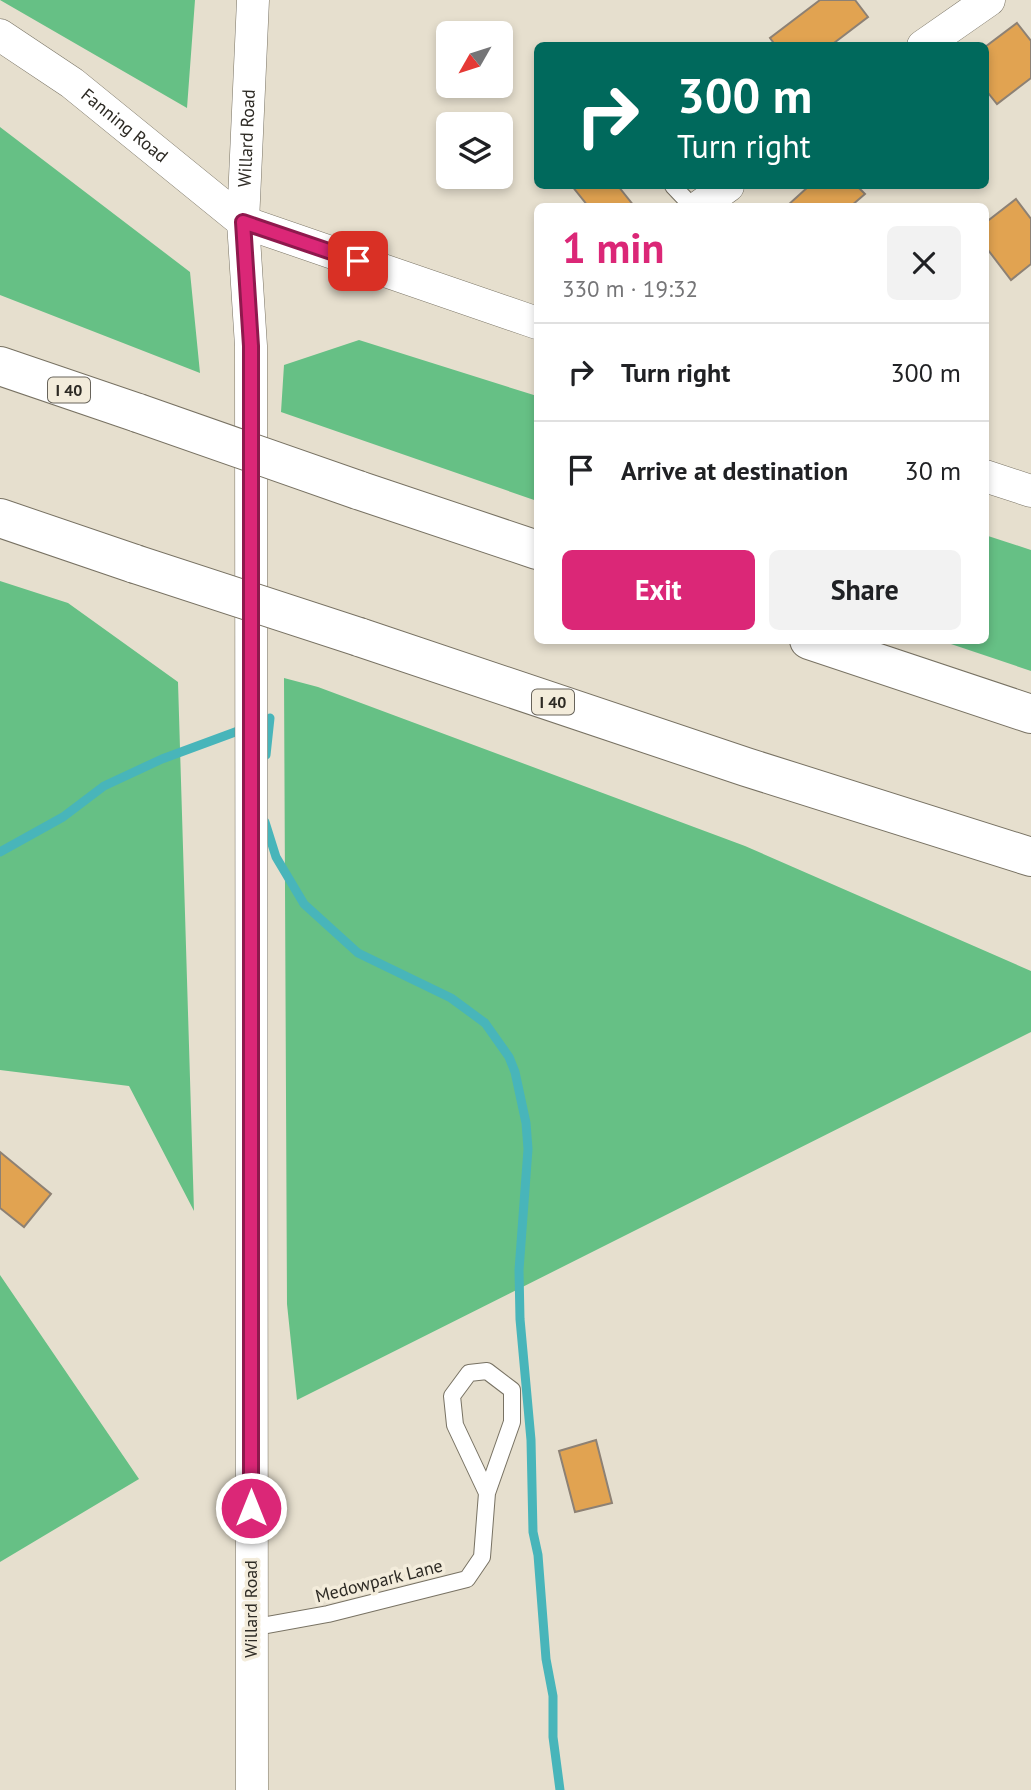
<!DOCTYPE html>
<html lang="en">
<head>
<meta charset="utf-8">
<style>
  :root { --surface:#fff; --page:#f2f2f2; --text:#202124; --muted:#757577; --line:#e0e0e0; --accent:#db2777 }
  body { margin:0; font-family:"PT Sans",sans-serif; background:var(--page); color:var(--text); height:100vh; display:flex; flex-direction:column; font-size:26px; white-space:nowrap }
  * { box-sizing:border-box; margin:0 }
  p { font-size:23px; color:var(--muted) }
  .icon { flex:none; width:38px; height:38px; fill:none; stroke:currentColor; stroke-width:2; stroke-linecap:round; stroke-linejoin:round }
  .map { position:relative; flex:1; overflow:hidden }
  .details { position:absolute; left:534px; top:203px; width:455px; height:441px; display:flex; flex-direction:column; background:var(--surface); border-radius:10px; box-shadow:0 4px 10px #0003 }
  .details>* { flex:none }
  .top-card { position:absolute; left:534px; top:42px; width:455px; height:147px; border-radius:10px; box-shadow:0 4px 10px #0003; background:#00695c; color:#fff; overflow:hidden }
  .needle { width:46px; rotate:231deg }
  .controls { position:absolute; left:436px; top:21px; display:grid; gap:14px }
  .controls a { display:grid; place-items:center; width:77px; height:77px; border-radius:10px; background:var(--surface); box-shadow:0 4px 10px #0003; font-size:35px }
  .pin { position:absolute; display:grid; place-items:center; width:60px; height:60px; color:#fff; margin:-30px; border-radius:14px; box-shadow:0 4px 10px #0006 }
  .me { position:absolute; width:77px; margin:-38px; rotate:0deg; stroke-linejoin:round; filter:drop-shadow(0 0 5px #0008) }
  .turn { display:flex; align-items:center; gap:24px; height:147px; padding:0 28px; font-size:32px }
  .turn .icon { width:91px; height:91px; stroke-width:2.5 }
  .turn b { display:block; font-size:49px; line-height:60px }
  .round { display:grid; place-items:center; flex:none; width:74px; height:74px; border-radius:10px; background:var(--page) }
  .head { display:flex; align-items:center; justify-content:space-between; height:119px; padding:0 28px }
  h1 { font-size:42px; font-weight:600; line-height:52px; color:var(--accent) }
  .primary-button { display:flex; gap:14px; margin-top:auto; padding:14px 28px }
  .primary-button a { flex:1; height:80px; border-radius:10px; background:var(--accent); color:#fff; font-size:28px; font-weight:600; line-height:80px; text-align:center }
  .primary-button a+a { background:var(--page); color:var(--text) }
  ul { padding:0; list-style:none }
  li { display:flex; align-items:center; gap:21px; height:98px; padding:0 28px; border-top:2px solid var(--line) }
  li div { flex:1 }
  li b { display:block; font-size:26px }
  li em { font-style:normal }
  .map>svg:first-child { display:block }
</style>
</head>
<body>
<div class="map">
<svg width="1031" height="1790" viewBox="0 0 1031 1790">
  <rect width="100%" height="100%" fill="#e6dfce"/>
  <path fill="#66c085" d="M0 0H195L187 108Z
    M0 127 190 272 200 373 0 295Z
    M359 340 537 396V501L281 412 284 365Z
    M985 535 1031 550V671L942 641 985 640Z
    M0 581 68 603 178 682 194 1211 129 1086 0 1070Z
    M284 678 318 687 745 846 1031 971V1032L297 1400 287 1304Z
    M0 1275 139 1479 0 1562Z"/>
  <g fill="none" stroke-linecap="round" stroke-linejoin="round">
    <path stroke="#48b5ba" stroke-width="9" d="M266 755 270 718
      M265 822 276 857 304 904 358 953 451 998 485 1023 509 1057 515 1072 526 1123 528 1149 519 1270 520 1319 531 1440 533 1532 538 1555 546 1659 553 1696V1737L560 1790
      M0 852 63 817 104 786 162 759 246 728"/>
  </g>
  <path fill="#e1a351" stroke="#8d8174" stroke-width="2" d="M820 0H855L868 17 830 46H776L770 38Z
    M1017 23 1031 41V78L997 104 985 89V47Z
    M572 186H618L634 206H588Z
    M809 186H857L865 194 851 206H787Z
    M1016 199 1031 219V264L1011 280 985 246V223Z
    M0 1152 51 1194 24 1227 0 1208Z
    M596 1440 612 1503 575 1512 559 1451Z"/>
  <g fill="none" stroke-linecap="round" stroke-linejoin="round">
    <defs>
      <path id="lane" d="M673 186 692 206
        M251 1628 328 1614 467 1579 482 1557 487 1493 455 1425 452 1396 469 1373 487 1371 512 1390V1422L487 1493"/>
      <g id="street">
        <path id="s1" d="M0 35 72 83 243 222 537 323"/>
        <path d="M923 46 989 0"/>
        <path d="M700 206 728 186"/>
        <path d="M985 476 1031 491"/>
        <path id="s2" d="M252 1790 251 346 243 222 253 0"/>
      </g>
      <path id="highway" d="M0 366 138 413
        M358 490 537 550
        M0 518 135 564
        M359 637 746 767 1031 857
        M809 640 1031 714"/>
    </defs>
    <use href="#lane" stroke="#787263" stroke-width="18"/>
    <use href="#street" stroke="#787263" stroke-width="33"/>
    <use href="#highway" stroke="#787263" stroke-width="40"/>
    <use href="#lane" stroke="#fff" stroke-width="16"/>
    <use href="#street" stroke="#fff" stroke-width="32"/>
    <use href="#highway" stroke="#fff" stroke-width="38"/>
    <defs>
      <path id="highway-bridge" d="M138 413 358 490
        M135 564 359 637"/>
    </defs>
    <use href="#highway-bridge" stroke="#787263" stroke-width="40" stroke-linecap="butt"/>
    <use href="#highway-bridge" stroke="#fff" stroke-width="38"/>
  </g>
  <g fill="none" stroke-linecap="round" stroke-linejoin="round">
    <defs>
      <path id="route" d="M251 1508V346L243 222 358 261"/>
    </defs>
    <use href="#route" stroke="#8e194d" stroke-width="18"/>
    <use href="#route" stroke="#db2777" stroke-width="12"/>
  </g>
  <g text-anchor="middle" stroke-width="7" stroke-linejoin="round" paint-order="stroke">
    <g fill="#f3ecdb" stroke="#68645b" stroke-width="2">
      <rect x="48" y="377.5" width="42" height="25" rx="5"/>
      <rect x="532" y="689.5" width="42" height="25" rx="5"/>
    </g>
    <g font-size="16" font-weight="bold" fill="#2d2a24">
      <text x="69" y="396">I 40</text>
      <text x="553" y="708">I 40</text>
    </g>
    <g font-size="18" fill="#2d2a24" stroke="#f3ecdb">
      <text dy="6" stroke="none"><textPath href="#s1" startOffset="154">Fanning Road</textPath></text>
      <text dy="6" stroke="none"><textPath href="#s2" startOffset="1652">Willard Road</textPath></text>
      <text transform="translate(379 1581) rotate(-14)" y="6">Medowpark Lane</text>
      <text transform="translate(251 1609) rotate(-90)" y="6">Willard Road</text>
    </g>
  </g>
</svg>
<div class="controls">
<a><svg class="needle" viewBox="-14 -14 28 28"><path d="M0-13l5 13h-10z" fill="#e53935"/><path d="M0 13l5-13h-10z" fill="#757577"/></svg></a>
<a><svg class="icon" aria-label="layers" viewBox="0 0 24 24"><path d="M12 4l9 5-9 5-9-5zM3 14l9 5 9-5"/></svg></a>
</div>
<div class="pin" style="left:358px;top:261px;background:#d93025"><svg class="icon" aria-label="arrive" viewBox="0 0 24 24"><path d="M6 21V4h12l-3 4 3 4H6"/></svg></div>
<svg class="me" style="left:251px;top:1508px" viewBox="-20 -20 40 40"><circle r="17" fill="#db2777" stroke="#fff" stroke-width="3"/><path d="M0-11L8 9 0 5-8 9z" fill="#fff"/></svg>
<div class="top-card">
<div class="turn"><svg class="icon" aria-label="right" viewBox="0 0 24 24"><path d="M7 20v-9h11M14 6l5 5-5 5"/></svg><div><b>300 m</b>Turn right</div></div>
</div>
<section class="details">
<div class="head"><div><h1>1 min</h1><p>330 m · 19:32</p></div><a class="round"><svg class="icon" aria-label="close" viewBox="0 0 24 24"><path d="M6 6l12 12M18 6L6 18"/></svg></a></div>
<ul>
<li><svg class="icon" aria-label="right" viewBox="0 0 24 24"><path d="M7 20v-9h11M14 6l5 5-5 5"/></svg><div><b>Turn right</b></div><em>300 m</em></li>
<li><svg class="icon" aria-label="arrive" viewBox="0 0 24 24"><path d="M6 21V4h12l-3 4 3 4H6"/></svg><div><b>Arrive at destination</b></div><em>30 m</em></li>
</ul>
<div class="primary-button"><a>Exit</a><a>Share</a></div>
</section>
</div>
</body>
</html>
